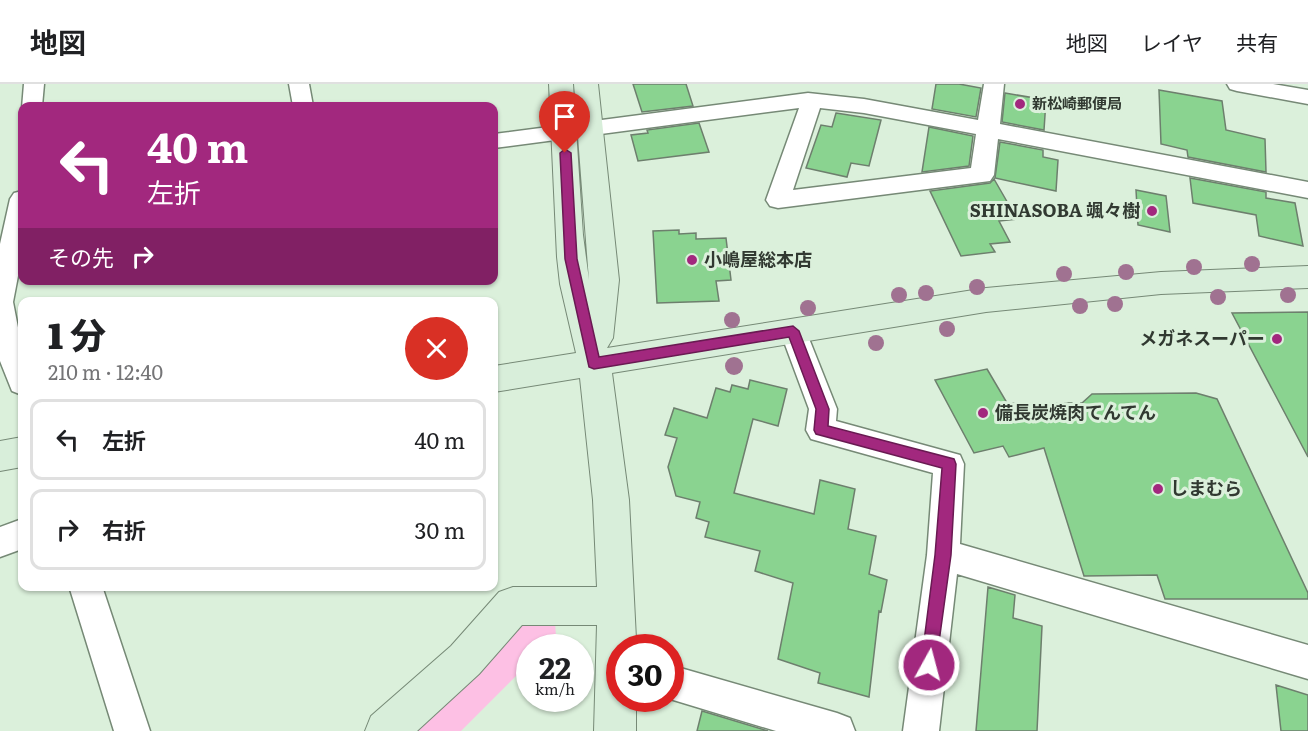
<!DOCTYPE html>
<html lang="ja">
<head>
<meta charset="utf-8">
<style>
  :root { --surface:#fff; --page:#f6f6f6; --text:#202124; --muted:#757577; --line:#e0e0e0 }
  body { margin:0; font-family:Literata,"Noto Sans JP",serif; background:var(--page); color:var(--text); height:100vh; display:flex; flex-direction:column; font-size:22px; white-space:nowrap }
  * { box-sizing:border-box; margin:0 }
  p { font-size:20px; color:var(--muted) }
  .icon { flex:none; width:33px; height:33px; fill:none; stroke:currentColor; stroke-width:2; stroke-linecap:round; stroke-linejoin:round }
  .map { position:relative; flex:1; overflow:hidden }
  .drawer { position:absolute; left:18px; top:213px; width:480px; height:294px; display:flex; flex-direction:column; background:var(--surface); border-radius:12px; box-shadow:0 2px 4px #0004 }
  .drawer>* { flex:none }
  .hud { position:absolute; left:18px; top:18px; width:480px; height:183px; border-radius:12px; box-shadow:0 2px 4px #0004; background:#a2287e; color:#fff; overflow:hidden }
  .speed { position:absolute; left:516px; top:550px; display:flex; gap:12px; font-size:30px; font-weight:700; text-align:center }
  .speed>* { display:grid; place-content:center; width:78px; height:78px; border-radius:50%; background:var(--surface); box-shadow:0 2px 4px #0004; line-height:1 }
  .speed small { font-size:15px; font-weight:400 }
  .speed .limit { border:9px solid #d22; background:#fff; color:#111 }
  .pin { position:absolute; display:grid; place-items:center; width:51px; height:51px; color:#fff; margin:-62px -26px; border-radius:50% 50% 50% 0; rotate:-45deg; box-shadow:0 0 6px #0007 }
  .pin .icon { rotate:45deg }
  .me { position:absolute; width:66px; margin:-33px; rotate:7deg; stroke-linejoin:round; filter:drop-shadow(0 0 4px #0008) }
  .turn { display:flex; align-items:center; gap:21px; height:126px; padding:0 30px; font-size:27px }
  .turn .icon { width:78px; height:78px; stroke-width:2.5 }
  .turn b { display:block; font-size:42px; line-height:51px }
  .then { display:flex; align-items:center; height:57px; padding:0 30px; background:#0003; gap:12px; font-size:22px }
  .round { display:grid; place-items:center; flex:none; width:63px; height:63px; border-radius:32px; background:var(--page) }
  .headline { display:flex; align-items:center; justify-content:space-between; height:102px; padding:0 30px }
  h1 { font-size:36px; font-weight:800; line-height:45px }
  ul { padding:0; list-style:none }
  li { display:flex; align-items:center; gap:18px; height:81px; margin:0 12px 9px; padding:0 18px; border:3px solid var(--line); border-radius:12px }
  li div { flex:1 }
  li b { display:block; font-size:22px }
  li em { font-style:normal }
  header { display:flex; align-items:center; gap:36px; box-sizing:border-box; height:84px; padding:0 30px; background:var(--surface); border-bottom:2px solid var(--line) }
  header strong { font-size:28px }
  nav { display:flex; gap:33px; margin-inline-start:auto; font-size:21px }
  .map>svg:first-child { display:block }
</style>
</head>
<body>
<header>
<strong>地図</strong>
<nav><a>地図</a><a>レイヤ</a><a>共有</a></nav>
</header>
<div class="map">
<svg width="1308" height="647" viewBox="0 0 1308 647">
  <rect width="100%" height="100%" fill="#dbf0db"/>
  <path fill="#fdc0e4" d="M555 538 556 553 544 564H530L529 579 461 647H409L520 539Z"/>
  <path fill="#8ad390" stroke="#6d7f6d" stroke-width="1.5" d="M633 0H686L693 22 642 28Z
    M936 0H959L981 4 976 33 932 25Z
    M1159 6 1222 17 1226 46 1265 55 1266 88 1188 73 1187 66 1161 60Z
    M1005 9 1046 16 1044 46 1002 38Z
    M836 29 881 36 869 82 851 79 847 93 806 84 821 41 832 43Z
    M699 39 709 68 638 77 631 51 648 49 647 46Z
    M929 43 973 52 969 82 922 88Z
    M1000 58 1043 66V73L1058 76 1056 107 995 94Z
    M1190 94 1266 108V114L1295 119 1303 162 1259 152 1256 131 1193 119Z
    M994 95 1017 135 999 137 1010 158 990 160 995 168 961 172 930 107 990 99Z
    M1136 106 1166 112 1170 148 1138 141Z
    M679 146V150L696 149V155L726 154 731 196 716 197 719 217 657 219 653 147Z
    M1308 228V373L1232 229Z
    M987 285 1007 319H1082L1092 310 1196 309 1217 315 1308 509V515H1165L1157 491 1084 492 1044 364 1009 373 1003 362 974 369 935 296Z
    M750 296 787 305 778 342 753 335 734 409 814 430 820 396 855 405 848 445 876 452 869 490 887 496 881 528 879 527 869 613 818 599 820 589 778 575 793 499 755 487 760 467 705 453 709 438 696 434 700 418 676 412 668 383 677 354 665 351 674 324 707 334 716 304 730 308 732 301 748 305Z
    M988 503 1015 511 1013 534 1042 542 1037 647H976Z
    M1276 601 1308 611V647H1281Z
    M702 627 768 647H697Z"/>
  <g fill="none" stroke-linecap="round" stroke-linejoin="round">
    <defs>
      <path id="street" d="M24 0H44L42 22 22 24Z
        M289 0H309L313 22H293Z
        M984 0H1004L1000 40 1308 98V114L998 55 994 91 990 97 778 124 770 122 766 116 799 24 494 64V50L808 9 864 15 978 36ZM820 24 864 29 976 50 971 84 793 106Z
        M1227 0H1273L1308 6V20L1237 7 1230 5Z
        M22 107V171L13 218 22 264V311L12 307 0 277V160L10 115 14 109Z
        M793 236 802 239 806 247 837 325 836 337 960 371 964 380 960 460 1308 561V595L957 490 939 647H903L927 471 933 389 811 355 806 346 809 325 780 247 784 239Z
        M22 435V465L0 473V443Z
        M69 502H102L150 647H114Z
        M670 581 837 629 850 634 855 647H776L670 615Z"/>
      <path id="secondary" d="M549 0H573L583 151 589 196 574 0H598L619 196 613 254 607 264 986 204 1161 188 1308 182V204L1161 210 986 228 612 289 629 416 636 555V564H620V615H636V647H594L597 541H522L479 590 417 647H365L371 632 451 562 499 508 513 503H597L593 416 580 294 494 308V282L576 269 560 200 557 173Z
        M22 353V383L0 387V357Z"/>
    </defs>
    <use href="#street" stroke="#768976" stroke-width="3"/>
    <use href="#secondary" stroke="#768976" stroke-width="2"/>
    <use href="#street" fill="#fff" fill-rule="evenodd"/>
    <use href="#secondary" fill="#d8eeda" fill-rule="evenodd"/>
  </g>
  <g fill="#a07291">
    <circle cx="1252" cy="180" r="8"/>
    <circle cx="1194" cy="183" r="8"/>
    <circle cx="1126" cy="188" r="8"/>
    <circle cx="1064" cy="190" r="8"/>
    <circle cx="977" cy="203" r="8"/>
    <circle cx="926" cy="209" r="8"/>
    <circle cx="899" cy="211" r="8"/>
    <circle cx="1288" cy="211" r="8"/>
    <circle cx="1218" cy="213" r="8"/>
    <circle cx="1115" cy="220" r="8"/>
    <circle cx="1080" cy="222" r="8"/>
    <circle cx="808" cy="224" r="8"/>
    <circle cx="732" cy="236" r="8"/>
    <circle cx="947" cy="245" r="8"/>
    <circle cx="876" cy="259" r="8"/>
    <circle cx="734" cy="282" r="9"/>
  </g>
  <path fill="#a2287e" stroke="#691a52" stroke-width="1.5" d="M565 65 571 69 577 175 599 273 793 242 799 247 829 325 828 342 954 375 956 380 951 471 935 587 929 589 923 587 921 581 935 471 942 384 816 350 814 346 816 325 789 253 594 285 589 283 565 175 560 69Z"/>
  <g fill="#a2287e" stroke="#dbf0db" stroke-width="2">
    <circle cx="1020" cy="20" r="6"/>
    <circle cx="1152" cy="127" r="6"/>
    <circle cx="692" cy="176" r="6"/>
    <circle cx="1277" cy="255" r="6"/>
    <circle cx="983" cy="329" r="6"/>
    <circle cx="1158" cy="405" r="6"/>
  </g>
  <g text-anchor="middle" stroke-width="6" stroke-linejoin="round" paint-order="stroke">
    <g font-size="15" font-weight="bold" fill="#313931" stroke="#dbf0db" text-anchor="start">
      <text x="1032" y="25">新松崎郵便局</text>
    </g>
    <g font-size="18" font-weight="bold" fill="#313931" stroke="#dbf0db" text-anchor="start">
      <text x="1140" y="133" text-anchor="end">SHINASOBA 颯々樹</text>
      <text x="704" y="182">小嶋屋総本店</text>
      <text x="1265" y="261" text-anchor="end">メガネスーパー</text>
      <text x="995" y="335">備長炭焼肉てんてん</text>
      <text x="1170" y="411">しまむら</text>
    </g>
  </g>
</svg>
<div class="speed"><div>22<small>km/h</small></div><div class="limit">30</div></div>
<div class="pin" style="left:565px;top:69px;background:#d93025"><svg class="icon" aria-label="arrive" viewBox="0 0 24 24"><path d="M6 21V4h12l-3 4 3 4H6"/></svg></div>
<svg class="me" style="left:929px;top:581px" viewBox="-20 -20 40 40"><circle r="17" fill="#a2287e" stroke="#fff" stroke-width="3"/><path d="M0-11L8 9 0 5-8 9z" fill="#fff"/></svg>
<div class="hud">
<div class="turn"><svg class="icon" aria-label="left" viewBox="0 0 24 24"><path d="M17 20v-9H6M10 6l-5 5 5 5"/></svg><div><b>40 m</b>左折</div></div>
<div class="then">その先<svg class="icon" aria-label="right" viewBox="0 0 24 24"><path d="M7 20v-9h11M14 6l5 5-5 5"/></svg></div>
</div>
<section class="drawer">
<div class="headline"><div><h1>1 分</h1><p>210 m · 12:40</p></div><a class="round" style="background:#d93025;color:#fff"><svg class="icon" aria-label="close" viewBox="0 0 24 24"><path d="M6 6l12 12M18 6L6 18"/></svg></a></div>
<ul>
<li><svg class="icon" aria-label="left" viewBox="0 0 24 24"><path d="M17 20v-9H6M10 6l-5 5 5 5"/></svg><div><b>左折</b></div><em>40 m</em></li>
<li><svg class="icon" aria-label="right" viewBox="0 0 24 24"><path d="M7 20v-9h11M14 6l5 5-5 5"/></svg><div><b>右折</b></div><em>30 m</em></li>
</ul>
</section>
</div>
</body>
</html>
